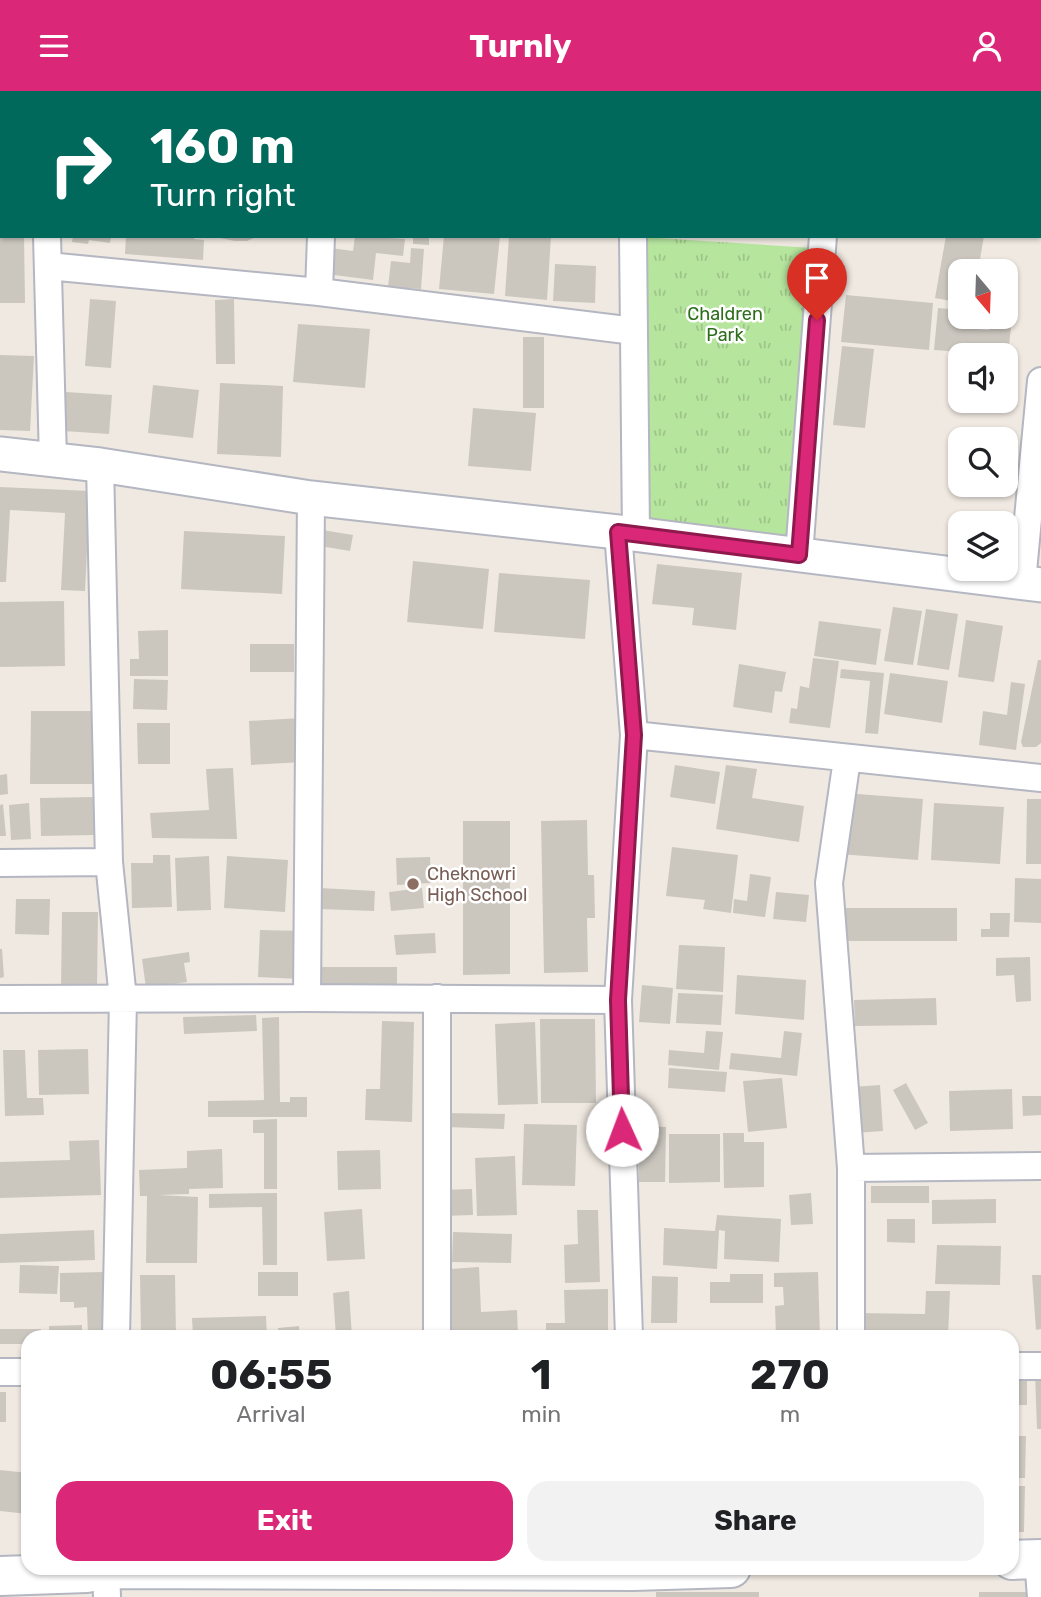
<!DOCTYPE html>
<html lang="en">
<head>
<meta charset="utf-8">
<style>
  :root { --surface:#fff; --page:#f2f2f2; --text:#202124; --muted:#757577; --accent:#db2777 }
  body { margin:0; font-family:Rubik,sans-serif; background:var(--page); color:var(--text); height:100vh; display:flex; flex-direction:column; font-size:26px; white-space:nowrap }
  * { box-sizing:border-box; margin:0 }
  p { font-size:23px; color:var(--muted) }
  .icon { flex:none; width:38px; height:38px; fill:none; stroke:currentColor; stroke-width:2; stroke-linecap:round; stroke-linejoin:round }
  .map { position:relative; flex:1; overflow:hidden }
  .sheet { position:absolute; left:21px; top:1239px; width:998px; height:245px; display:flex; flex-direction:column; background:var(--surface); border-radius:21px; box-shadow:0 2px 5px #0004 }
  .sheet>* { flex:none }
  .guide { position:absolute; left:0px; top:0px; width:1041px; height:147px; box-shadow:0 2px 5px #0004; background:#00695c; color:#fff; overflow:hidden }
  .needle { width:46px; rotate:161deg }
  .fabs { position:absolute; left:948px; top:168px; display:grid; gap:14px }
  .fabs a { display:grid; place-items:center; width:70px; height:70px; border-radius:14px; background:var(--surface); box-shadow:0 2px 5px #0004; font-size:35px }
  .pin { position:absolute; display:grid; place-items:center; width:60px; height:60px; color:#fff; margin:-72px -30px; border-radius:50% 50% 50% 0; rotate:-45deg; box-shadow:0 0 7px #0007 }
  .pin .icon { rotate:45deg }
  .me { position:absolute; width:77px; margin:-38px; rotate:358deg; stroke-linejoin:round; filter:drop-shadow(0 0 5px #0008) }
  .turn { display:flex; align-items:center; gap:24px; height:147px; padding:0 35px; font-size:32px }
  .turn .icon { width:91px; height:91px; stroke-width:2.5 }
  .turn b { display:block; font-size:49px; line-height:60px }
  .eta { display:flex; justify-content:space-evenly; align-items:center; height:119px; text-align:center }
  .eta b { font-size:42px; font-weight:700; line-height:49px }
  .button { display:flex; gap:14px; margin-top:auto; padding:14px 35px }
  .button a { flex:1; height:80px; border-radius:21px; background:var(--accent); color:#fff; font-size:28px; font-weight:700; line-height:80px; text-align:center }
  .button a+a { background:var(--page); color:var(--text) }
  header { display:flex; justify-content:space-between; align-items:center; height:91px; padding:0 35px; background:var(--accent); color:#fff; font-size:32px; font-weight:700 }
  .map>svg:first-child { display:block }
</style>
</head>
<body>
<header><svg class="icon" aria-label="menu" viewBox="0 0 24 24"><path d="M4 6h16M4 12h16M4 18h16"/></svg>Turnly<svg class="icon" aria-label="person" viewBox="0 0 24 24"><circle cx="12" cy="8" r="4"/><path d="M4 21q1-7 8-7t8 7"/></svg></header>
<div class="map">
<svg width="1041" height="1506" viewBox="0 0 1041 1506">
  <defs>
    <pattern id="grass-tufts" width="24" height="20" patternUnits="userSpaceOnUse" patternTransform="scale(1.75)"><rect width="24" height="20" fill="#b6e59e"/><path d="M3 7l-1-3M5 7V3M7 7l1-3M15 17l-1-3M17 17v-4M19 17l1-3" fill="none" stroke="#9dc588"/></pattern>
  </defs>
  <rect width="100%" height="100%" fill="#efe9e1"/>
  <path fill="url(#grass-tufts)" d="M641 146 813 157 795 449 645 427Z"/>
  <path fill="#cbc7bf" d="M0 145H24L25 212H0Z
    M73 145H111L110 152 89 149 88 153 72 151Z
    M126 145H195L194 148 204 149 203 169 125 163Z
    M210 145H258L247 150H235Z
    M355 145 405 148 403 165 376 162 373 189 326 183 330 157 353 160Z
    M413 145H429V154L413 153Z
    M444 145H500L494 203 439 198Z
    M509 145H551L547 209 505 205Z
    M946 145H984L978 180H961L956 211 935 207Z
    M411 157 424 158 421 198 388 196 391 170 410 172Z
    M555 173 596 175 595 212 553 210Z
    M1006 180H1015L1012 224 1006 223Z
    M846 204 933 212 929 259 841 251Z
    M90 208 116 210 111 277 85 275Z
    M234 208 235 273H216L215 209Z
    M938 217 961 219V226H965L964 237 989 239 990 226 1012 227 1008 264 934 259Z
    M973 226H988L987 235H972Z
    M298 233 370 238 365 297 293 291Z
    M523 246H544V317H523Z
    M842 255 874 258 865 337 833 334Z
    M0 264 34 265 30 340 0 339Z
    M220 292 283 295 281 366 217 363Z
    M153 294 199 299 193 347 148 342Z
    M66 301 112 304 109 343 63 340Z
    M473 317 536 322 531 380 468 375Z
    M0 396 90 400 85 500 61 499 65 422 10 419 6 491H0Z
    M316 438 353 444 350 460 314 454Z
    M184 440 285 445 282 503 181 498Z
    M413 470 489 478 483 538 407 531Z
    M657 473 742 482 736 539 692 534 694 517 652 513Z
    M499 482 590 489 585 548 494 541Z
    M64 510 65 575 0 576V511Z
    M893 516 922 520 913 574 884 570Z
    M926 518 958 523 949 579 917 574Z
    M966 529 1003 535 994 591 958 586Z
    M819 530 881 538 876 574 814 565Z
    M168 539V585H130V568H139L138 540Z
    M250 553H294V581H250Z
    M813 567 839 570 830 637 789 632 791 617 797 618 800 595 809 597Z
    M1038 569H1041V652L1036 656H1023L1021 651Z
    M739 573 786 581 782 601 775 600 772 622 733 616Z
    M841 578 884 582 878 643 865 642 870 590 840 587Z
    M890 582 948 590 942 632 884 623Z
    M134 588 168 589 167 619 133 618Z
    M1011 591 1025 593 1016 659 979 654 983 620 1007 624Z
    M31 620H97L96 693H30Z
    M301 627 303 671 251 674 249 630Z
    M137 632H170V673H138Z
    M675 674 720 681 715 713 670 706Z
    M726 674 757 678 752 707 804 715 799 751 716 738Z
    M233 677 237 748 152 747 150 722 209 719 206 678Z
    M7 683 8 703 0 704V684Z
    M844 702 923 708 918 769 839 763Z
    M94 706V744L41 745 40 707Z
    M1027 708H1041V773H1026Z
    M29 712 31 748 11 749 9 714Z
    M934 712 1004 716 1000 773 931 769Z
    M3 713 6 745H0V714Z
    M587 729 588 784H594L595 827H587L588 881 544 882 541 730Z
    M463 730H510V883L463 884Z
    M672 756 738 764 731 822 703 818 705 809 666 805Z
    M153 764H170L172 816 132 817 131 772H153Z
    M209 765 211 819 177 820 175 767Z
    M227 765 288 769 285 821 224 817Z
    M430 766 431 792 397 794 396 767Z
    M750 783 771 786 765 826 733 822 734 808 747 810Z
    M1015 787 1041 788V832L1014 831Z
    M320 797 375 800 374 820 319 818Z
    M422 797 424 817 391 820 389 801Z
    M776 801 809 804 806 831 773 828Z
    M16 808H50L49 844 15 843Z
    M845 817H957V850H845Z
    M62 821H98L97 896H61Z
    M990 822H1010L1009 846H981V838H990Z
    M260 839 302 840 300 888 258 886Z
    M435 842 436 862 396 864 394 844Z
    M679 854 725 856 723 901 676 898Z
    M0 858H2L4 886 0 887Z
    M189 861 190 871 184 872 187 891 146 897 142 868Z
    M1030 866 1031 910 1016 911 1014 884 996 885V867Z
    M315 876H397V895H315Z
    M737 884 806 889 804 929 735 923Z
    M642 894 673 897 670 933 639 931Z
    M678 902 723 904 721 934 676 932Z
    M936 907 937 934 855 935 854 909Z
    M256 924 257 940 184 943 183 926Z
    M279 926 280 1011H290V1006H307V1026H208V1010L264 1009 262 927Z
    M540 928H595L596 1012H541Z
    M382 930 414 931 412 1031 365 1029 366 998H380Z
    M535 931 538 1013 498 1014 495 933Z
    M706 940 723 941 719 979 668 974 669 959 704 962Z
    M784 940 802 942 797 985 729 978 731 962 781 967Z
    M88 958 89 1003 39 1004 38 959Z
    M3 959H25L27 1007H43L44 1024 5 1025Z
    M669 977 727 981 725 1001 668 997Z
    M782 987 787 1037 748 1041 743 990Z
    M906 992 928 1032 915 1039 893 999Z
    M880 994 883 1040 855 1042 852 996Z
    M1012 998 1013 1038 950 1040 949 1000Z
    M1022 1005H1041V1024L1023 1025Z
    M446 1022 505 1023 504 1038 445 1036Z
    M277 1028V1098H264V1042H253V1029Z
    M524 1033 577 1034 575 1095 522 1094Z
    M639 1035 666 1036 665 1091H639Z
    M723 1042H744V1051H764V1096L724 1097Z
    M669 1043H720V1091L669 1092Z
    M99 1049 101 1104 0 1107V1071L70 1069 69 1050Z
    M222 1058 223 1097 189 1098V1103L158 1104 198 1106 197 1172H146L147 1105H140L139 1079 187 1077V1060Z
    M380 1059 381 1098 338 1099 337 1060Z
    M515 1065 517 1124 477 1125 475 1067Z
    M871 1095H929V1112H871Z
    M472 1098 473 1124 442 1125 441 1099Z
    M277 1102V1174H263L262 1116 209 1117V1103Z
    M811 1102 813 1133 791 1134 789 1104Z
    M996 1108V1132L932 1133V1109Z
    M362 1118 365 1168 327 1170 324 1121Z
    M577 1119H598L600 1191 565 1192 564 1154 578 1153Z
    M717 1124 781 1128 779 1171 724 1168 725 1140 719 1139 717 1178 663 1174 664 1137 715 1140Z
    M887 1128H915V1152L887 1151Z
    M94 1139 95 1169 0 1172V1143Z
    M453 1141 512 1143 511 1172 452 1171Z
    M937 1154 1001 1155 1000 1194 935 1193Z
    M20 1174 59 1175 57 1203 19 1202Z
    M479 1176 481 1221 517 1219 518 1246H452L450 1178Z
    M103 1181 104 1246H88L87 1216 74 1217V1211H60V1182Z
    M258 1181H298V1205H258Z
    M818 1181 820 1246H776L775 1215 784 1214 783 1196H774V1182Z
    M730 1183H763V1212H710V1191H730Z
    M140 1184H175L176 1246H141Z
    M1032 1184H1041V1238L1036 1239Z
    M652 1185 678 1186 677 1232H651Z
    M608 1198V1246H546V1232H565L564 1199Z
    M349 1200 352 1246H336L333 1202Z
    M926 1200H950L948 1246H855V1222L925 1223Z
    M266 1225 267 1246H193L192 1227Z
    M82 1234V1246H49V1235Z
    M299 1235 300 1246H279L278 1237Z
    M0 1238H41V1246H28V1253H0Z
    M1035 1283H1041V1338H1037Z
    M1027 1287V1314H1012V1288Z
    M0 1301H6V1331H0Z
    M1012 1345H1026L1025 1387H1012Z
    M0 1379 28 1382V1423L0 1420Z
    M1012 1395H1025L1024 1441H1012Z
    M656 1501H759V1506H656Z
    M979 1501H1034V1506H979Z"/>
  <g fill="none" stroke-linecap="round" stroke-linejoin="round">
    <defs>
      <path id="minor" d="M43 0V2
        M326 2V0
        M835 2 836 0
        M47 145 53 369
        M633 145 636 443
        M48 175 319 201 634 240
        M319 201 321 145
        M100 374 109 771 123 908 116 1246
        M618 441 634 644 618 909 629 1246
        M799 464 823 145
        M1022 491 1041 290
        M634 644 1041 687
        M847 668 829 792 851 1077V1246
        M0 772 109 771
        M307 907 311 407
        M437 907V1246
        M0 908 307 907 618 909
        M851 1077 1041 1075
        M1012 1275H1041
        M0 1281H28
        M1038 1468 1041 1506
        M106 1478 107 1506"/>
      <path id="tertiary" d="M0 363 100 374 311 407 618 441 1041 494"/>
      <path id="secondary" d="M1012 1469 1041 1468
        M0 1485 87 1482 106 1478 633 1480 731 1477"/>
    </defs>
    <use href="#minor" stroke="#b4b7c1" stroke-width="30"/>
    <use href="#tertiary" stroke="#b4b7c1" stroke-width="37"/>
    <use href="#secondary" stroke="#b4b7c1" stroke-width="42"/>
    <use href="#minor" stroke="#fff" stroke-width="26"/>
    <use href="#tertiary" stroke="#fff" stroke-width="33"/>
    <use href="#secondary" stroke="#fff" stroke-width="38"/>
  </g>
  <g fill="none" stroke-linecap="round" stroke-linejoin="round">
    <defs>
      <path id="route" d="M622 1039 618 909 634 644 618 441 799 464 817 229"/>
    </defs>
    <use href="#route" stroke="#8e194d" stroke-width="18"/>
    <use href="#route" stroke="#db2777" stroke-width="12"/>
  </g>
  <circle fill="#8d6e63" stroke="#fff" stroke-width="2.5" cx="413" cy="793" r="7"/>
  <g text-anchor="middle" stroke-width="5" stroke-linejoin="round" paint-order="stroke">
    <g font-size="18" fill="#2c6e1b" stroke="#fff">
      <text x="725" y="229">Chaldren<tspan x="725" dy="21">Park</tspan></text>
    </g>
    <g font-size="18" fill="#785e54" stroke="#fff" text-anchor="start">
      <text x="427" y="789">Cheknowri<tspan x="427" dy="21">High School</tspan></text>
    </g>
  </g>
</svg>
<div class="fabs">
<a><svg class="needle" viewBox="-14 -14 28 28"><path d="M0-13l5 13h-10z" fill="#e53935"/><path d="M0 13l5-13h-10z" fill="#757577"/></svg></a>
<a><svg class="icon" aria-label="sound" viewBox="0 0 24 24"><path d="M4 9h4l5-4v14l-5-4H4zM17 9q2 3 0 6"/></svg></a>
<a><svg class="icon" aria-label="search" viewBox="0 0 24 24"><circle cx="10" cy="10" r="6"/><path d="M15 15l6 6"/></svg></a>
<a><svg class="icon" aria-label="layers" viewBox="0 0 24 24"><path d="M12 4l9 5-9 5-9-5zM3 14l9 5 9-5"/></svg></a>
</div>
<div class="pin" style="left:817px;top:229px;background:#d93025"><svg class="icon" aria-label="arrive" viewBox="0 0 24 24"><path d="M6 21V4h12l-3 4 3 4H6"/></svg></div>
<svg class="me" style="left:622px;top:1039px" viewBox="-20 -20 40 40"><circle r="19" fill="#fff"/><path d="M0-13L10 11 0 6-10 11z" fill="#db2777"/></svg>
<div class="guide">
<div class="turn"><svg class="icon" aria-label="right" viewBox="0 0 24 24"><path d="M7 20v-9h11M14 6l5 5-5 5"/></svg><div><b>160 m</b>Turn right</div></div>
</div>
<section class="sheet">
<div class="eta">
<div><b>06:55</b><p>Arrival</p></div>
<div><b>1</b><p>min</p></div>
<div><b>270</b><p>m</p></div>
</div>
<div class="button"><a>Exit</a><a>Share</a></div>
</section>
</div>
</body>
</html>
